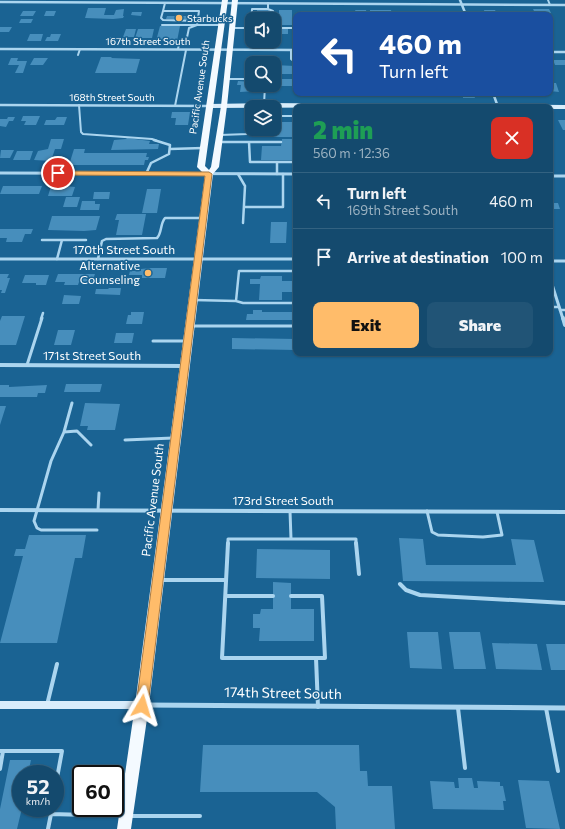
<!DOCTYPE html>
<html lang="en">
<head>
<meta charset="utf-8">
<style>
  :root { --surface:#144a6e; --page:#215476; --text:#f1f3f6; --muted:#9db3c2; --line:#336281; --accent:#ffbc6a }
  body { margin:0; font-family:Commissioner,sans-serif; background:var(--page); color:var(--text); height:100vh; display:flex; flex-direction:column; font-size:15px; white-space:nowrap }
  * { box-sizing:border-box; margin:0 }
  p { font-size:13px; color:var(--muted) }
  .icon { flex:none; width:22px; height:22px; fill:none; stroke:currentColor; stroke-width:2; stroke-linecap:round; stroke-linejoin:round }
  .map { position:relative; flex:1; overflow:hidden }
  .details { position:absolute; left:293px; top:104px; width:260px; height:252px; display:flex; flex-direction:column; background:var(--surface); border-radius:8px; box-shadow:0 1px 3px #0004,0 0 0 1px var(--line) }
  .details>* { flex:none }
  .top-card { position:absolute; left:293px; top:12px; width:260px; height:84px; border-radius:8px; box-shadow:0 1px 3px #0004,0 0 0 1px var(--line); background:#1a4fa0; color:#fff; overflow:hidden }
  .buttons { position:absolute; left:245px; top:12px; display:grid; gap:8px }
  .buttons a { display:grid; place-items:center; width:36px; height:36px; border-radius:8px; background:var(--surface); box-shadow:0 1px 3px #0004,0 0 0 1px var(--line); font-size:20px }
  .speed { position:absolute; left:12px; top:765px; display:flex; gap:8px; font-size:20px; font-weight:700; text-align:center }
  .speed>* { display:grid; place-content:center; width:52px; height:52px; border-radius:50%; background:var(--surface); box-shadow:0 1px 3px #0004,0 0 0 1px var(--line); line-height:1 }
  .speed small { font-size:10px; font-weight:400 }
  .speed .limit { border:2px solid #111; border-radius:6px; background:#fff; color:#111 }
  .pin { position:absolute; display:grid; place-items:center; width:34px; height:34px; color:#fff; margin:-17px; border:2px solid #fff; border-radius:50%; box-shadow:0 1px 4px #0007 }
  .me { position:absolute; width:44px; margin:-22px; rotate:7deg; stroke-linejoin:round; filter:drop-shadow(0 0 3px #0008) }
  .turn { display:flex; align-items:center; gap:14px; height:84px; padding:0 20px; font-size:18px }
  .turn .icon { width:52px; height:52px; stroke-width:2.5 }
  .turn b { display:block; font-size:28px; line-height:34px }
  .round { display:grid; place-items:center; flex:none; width:42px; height:42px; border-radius:8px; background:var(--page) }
  .summary { display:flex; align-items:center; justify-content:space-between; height:68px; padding:0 20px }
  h1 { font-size:24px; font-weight:800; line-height:30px; color:#1e9e55 }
  .cta { display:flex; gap:8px; margin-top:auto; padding:8px 20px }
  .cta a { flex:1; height:46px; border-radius:8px; background:var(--accent); color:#111; font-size:16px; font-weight:800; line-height:46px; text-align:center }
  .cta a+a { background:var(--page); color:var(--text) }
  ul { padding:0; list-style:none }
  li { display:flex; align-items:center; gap:12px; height:56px; padding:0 20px; border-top:1px solid var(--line) }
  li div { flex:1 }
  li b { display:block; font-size:15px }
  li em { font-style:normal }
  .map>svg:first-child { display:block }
</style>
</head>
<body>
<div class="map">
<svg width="565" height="829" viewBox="0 0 565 829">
  <rect width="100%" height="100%" fill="#1a6393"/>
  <path fill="#478ebc" d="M88 8H106L104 15H114L116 10 124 9 123 16H124L123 18 113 19 85 18Z
    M533 9H549L551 13H535Z
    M257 10H269V19H256Z
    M279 10H292V25H279Z
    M355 10H366L367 15H349L348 12H356Z
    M370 10H391L392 15 370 14Z
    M484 10H495L497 14H485Z
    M23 11H36L33 16H20Z
    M46 11H56L54 16H44Z
    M303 11H316V15H303Z
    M325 11H337V15H325Z
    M405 11H412V15H396V13H406Z
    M423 11H443L444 14 424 15Z
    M132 12H142L141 16 131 15Z
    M167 16H191V19L185 20 166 19Z
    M21 19H33L31 23H19Z
    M160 26H180L177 41H156Z
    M0 27H12L9 32H0Z
    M274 28 288 29V34H274Z
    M126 29H136L134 37H123Z
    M138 29H154L152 38H135Z
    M30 34H43L41 41H27Z
    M51 34H61L58 41H45L47 37H50Z
    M108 37H120V39H117L116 42H106Z
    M101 57H112L111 58 140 59 136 73H95Z
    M11 58H18L17 61H27L23 73H15L19 65H8Z
    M34 58H48L43 65H30Z
    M553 60H565V65H555Z
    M274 65 295 66 296 74H274Z
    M274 79H296V86H274Z
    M238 81 252 82 250 87H258V91L240 92 241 85H237Z
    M551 83H556L559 92 550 91Z
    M402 93H431L432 96H402Z
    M456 93H473L475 98H463V96H456Z
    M172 112H190L188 125H175L176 118H171Z
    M23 116H40L36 125H24L26 121H21Z
    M8 117H15L13 121H9L6 127 0 126V119H7Z
    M57 117H67L64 125H44L46 120H55Z
    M558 120H565V130H563Z
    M274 122H296V137H263L264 129H274Z
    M127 138 150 141 149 144H159L158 149 111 150 114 140 126 139Z
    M51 139H64L61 149H55L51 161 34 160 38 151 48 149Z
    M282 139H296V160H261L262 146H281Z
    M74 149H85L84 153H147L146 157H149L148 160H145L144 165H69Z
    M1 150H14L10 158H0Z
    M17 151H33L30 160H13Z
    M3 186H42L39 194H0Z
    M51 186H66L75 187 72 196H48Z
    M147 189H161L157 213H142Z
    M94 192H110L109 199H93Z
    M66 197H80L77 207H63Z
    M82 201H95V204H100L99 210H80Z
    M550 203H558L560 209H550Z
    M117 214H146L142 235H116L119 220H115Z
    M52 216H100L96 230 84 231 48 230Z
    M271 222H287L286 243H270Z
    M0 229H33L31 234H25L22 242H6L7 238H0Z
    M151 268H167L165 278H142V275H129L130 271H141V269Z
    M0 274H9L7 278H10L5 293H1L2 290H0Z
    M58 274H95L92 282H79L78 285H64L65 282H55Z
    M25 275H49L46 285H36V283H22Z
    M261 276H282V281H296V292H282V300H259L260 284H250V279H260Z
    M109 288H121L120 295 95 294 96 289H108Z
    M64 295 81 296 79 304H62Z
    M253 310H262V312H296V320H246L247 314H253Z
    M131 312H144L142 324H126L128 315H131Z
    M2 316H25L16 345H0V321Z
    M58 330H75L71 345H54Z
    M116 333H134L132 343H114Z
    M232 338 296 339V350L232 349Z
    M66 384H102L100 392H64Z
    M0 385H9V387L47 385 45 393H38L37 397H0Z
    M85 403 120 404 115 430H87L88 426H80Z
    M0 406H6L0 425Z
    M29 535H86L82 558H75L57 643H0L23 556H14L16 549H25Z
    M399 538 423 539 426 565H516L511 539 534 540 544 582 403 581Z
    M257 549 330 550V579L256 578Z
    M273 582 291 583V609H314V641H259L260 628H253V614H260L261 609H273Z
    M407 632H438L442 669 410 668Z
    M449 632H480L486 669H454Z
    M492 643 537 644 542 670 496 669Z
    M546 644H565V670H551Z
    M203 745H359L360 771H367L368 786H392L395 829H336L335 807 317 792H200Z
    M10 760H31L28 774H21L22 808 17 829H0V809Z
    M458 778H472L474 788H478L477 781 500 782V786H503L506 801H503L504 810 433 809 430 781 454 782 455 788H459Z
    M518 780 549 781 560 829 526 828Z"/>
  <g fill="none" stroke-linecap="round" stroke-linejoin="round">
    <path stroke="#abd5ef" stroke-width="2" d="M548 0 550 5
      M165 3 163 11H199L197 25 189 28 186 42 179 44 178 49
      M268 9 273 11 274 19
      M163 11 161 18 163 20 198 21
      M162 25H221
      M231 28H252
      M251 28 252 9H268V3
      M274 28H296
      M291 50V59L296 63
      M78 55 80 49
      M226 79H252
      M79 105 81 132 83 134 152 139 157 141
      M264 105 265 85
      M175 106 186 50
      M274 116H296
      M220 135 248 134V118L252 116"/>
    <path stroke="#abd5ef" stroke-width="2.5" d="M219 142H281
      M249 142 250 162H277V174
      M170 149 203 148
      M277 162H296
      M146 174 151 163 169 154 170 145 154 140
      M238 174 245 186 243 223
      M244 207H283V174
      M42 240H86
      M57 259 62 240
      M98 259 102 241 106 239 157 238C162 233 160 224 165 218H202
      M296 271V281
      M194 300 236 301 239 271H296
      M236 301 243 303H292L296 301
      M550 307H559
      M560 310H565
      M41 319 43 313"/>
    <path stroke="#abd5ef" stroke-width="3" d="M191 326H296
      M153 341H187
      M27 365 42 318
      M64 432 72 403
      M125 440 173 438
      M91 445 77 431 64 432 51 461 34 521 37 528 41 530H97
      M98 510 99 493
      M290 511 291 539
      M427 511 432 532 438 535 483 537 502 535 497 512
      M228 544V539H356V544"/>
    <path stroke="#abd5ef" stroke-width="4" d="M228 543 222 658H325L322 596H291
      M356 543 359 574
      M161 580H226
      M400 584 406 590 420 595 565 603
      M226 596H273
      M316 658 318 707
      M47 705 57 664
      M458 708 465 768
      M546 708 558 771
      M0 751H62L55 789
      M0 769 3 751
      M52 808 51 814 123 816
      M131 816H200
      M48 829 51 814"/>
    <path stroke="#abd5ef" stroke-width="2.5" d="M460 0 466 15
      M0 2 565 5
      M0 49 296 50
      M550 52H565
      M493 93 498 107
      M0 105 209 106"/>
    <path stroke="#abd5ef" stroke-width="3" d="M0 173 296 174
      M550 176H565
      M0 259H296
      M550 261H565
      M550 278 563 319"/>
    <path stroke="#abd5ef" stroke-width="4" d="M563 318 565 325
      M0 365 184 366
      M0 510 565 512"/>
    <path stroke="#abd5ef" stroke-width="5" d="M143 705 565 708"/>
    <path fill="#d9edfb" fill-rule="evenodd" d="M264 103 565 105V109H550V107L209 108 206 106 209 104Z
      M0 701H142L146 702 147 705 146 708 142 709H0Z"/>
    <path fill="#f4faff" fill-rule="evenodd" d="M222 0H228L205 166 209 170 211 167 221 106 232 0H238L227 106 219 167 213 174 149 705 131 829H117L135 705 205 175 197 167Z"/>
  </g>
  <path fill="#ffbc6a" stroke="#a67a45" d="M58 171 209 172 212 174 148 706 146 709 142 710 138 709 136 706 205 176 56 175 55 173Z"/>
  <g fill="#ffbc6a" stroke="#1a6393" stroke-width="1.5">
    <circle cx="179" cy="18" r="4"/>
    <circle cx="148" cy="273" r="4"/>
  </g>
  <g text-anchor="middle" stroke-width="3" stroke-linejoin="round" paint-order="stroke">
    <g font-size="10" fill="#fff" stroke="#1a6393" text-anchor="start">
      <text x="187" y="22">Starbucks</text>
    </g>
    <g font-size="10" fill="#fff" stroke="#1a6393">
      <text x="148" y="45">167th Street South</text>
      <text transform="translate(199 87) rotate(-82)" y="4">Pacific Avenue South</text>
      <text x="112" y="101">168th Street South</text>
    </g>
    <g font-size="12" fill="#fff" stroke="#1a6393">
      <text x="124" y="254">170th Street South</text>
      <text x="92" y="360">171st Street South</text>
      <text transform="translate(153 500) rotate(-83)" y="4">Pacific Avenue South</text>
      <text x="283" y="505">173rd Street South</text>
    </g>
    <g font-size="12" fill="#fff" stroke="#1a6393" text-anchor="end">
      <text x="140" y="270">Alternative<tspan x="140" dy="14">Counseling</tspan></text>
    </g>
    <g font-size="14" fill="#fff" stroke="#1a6393">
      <text transform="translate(283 693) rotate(1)" y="5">174th Street South</text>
    </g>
  </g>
</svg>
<div class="buttons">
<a><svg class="icon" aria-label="sound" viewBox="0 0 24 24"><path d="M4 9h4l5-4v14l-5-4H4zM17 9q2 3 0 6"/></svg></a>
<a><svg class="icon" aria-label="search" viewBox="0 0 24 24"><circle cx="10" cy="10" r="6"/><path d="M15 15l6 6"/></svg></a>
<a><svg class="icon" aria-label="layers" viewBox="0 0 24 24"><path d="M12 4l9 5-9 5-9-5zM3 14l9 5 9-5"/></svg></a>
</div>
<div class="speed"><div>52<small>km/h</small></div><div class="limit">60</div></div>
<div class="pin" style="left:58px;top:173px;background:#d93025"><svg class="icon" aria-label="arrive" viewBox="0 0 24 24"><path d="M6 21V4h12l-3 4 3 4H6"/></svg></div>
<svg class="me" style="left:142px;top:706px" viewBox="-20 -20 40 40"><path d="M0-17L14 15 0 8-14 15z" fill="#ffbc6a" stroke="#fff" stroke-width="4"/></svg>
<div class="top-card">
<div class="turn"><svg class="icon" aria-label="left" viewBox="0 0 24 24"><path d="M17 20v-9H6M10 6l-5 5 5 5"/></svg><div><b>460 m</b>Turn left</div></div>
</div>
<section class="details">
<div class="summary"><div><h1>2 min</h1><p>560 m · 12:36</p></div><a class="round" style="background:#d93025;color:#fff"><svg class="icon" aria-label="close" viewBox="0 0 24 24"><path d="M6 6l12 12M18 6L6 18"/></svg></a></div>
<ul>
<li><svg class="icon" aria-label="left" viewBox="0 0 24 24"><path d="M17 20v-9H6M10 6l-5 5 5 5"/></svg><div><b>Turn left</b><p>169th Street South</p></div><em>460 m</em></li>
<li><svg class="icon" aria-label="arrive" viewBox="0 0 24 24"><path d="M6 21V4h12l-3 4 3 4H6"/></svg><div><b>Arrive at destination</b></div><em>100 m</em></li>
</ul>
<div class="cta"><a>Exit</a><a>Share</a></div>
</section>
</div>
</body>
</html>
